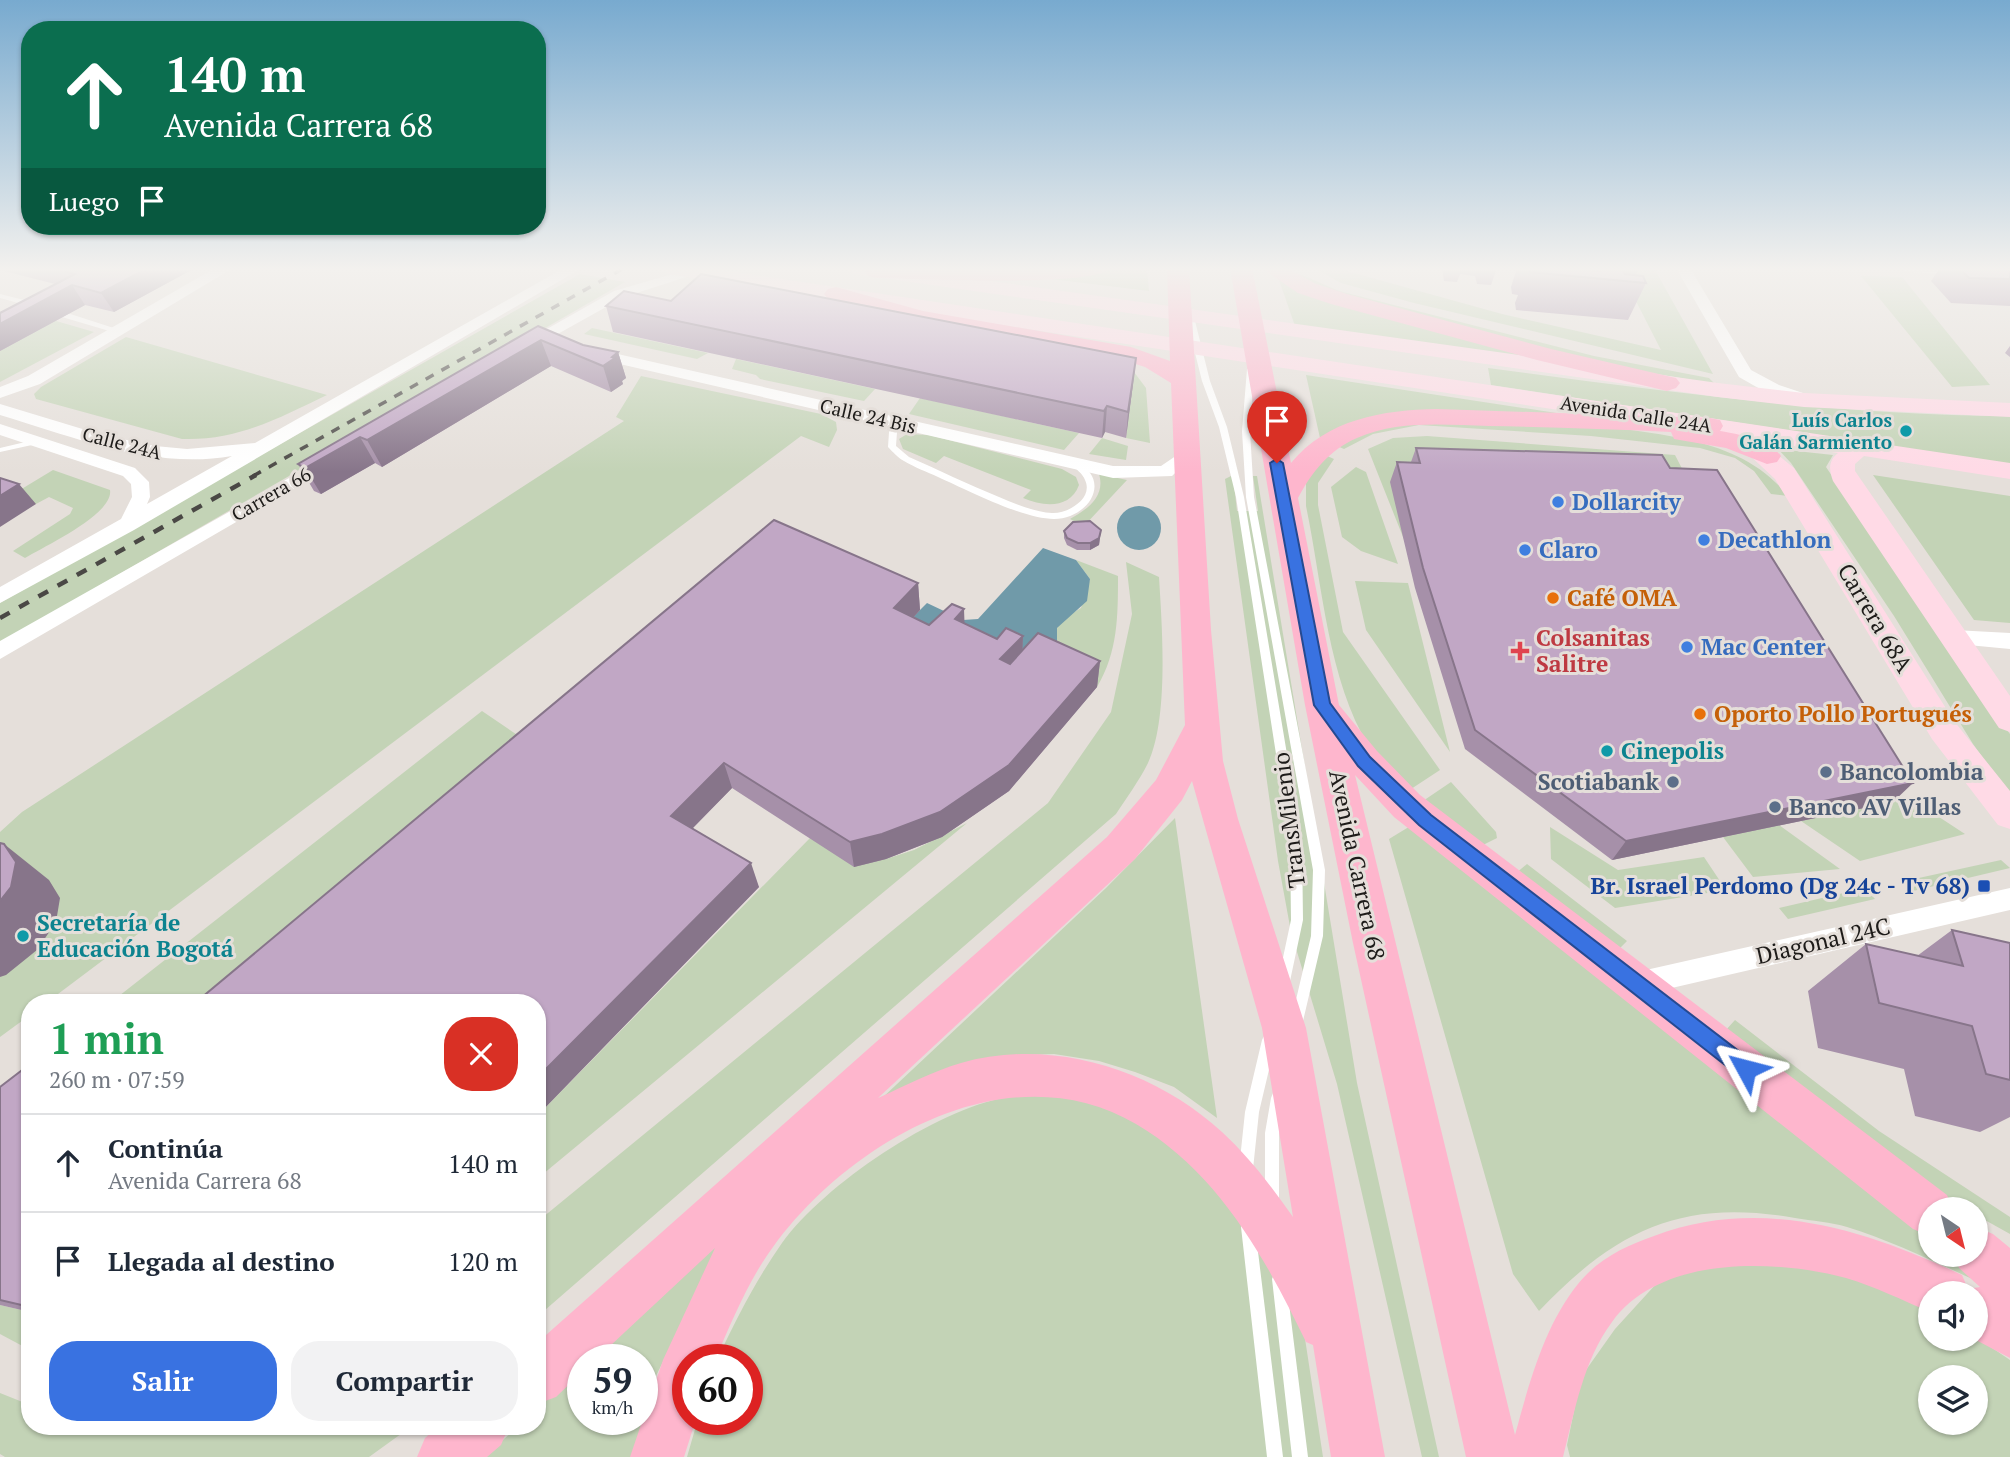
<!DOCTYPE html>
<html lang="es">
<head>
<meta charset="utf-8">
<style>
  :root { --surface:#fff; --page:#f2f2f3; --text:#1f2937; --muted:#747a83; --line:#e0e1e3; --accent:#3972e1 }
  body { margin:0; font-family:"PT Serif",serif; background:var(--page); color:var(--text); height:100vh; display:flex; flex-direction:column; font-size:26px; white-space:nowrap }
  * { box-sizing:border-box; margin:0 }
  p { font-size:23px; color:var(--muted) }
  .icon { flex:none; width:38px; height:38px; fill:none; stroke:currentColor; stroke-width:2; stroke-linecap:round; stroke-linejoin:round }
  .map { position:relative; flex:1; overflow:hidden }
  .panel { position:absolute; left:21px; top:994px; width:525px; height:441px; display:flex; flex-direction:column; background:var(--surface); border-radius:28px; box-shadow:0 2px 5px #0004 }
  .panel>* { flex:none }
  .hud { position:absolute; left:21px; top:21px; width:525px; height:214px; border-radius:28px; box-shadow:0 2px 5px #0004; background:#0b6e4f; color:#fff; overflow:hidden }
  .needle { width:46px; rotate:145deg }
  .fabs { position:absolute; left:1918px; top:1197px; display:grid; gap:14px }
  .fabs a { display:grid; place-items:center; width:70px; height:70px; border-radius:50%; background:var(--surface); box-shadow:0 2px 5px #0004; font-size:35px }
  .speed { position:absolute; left:567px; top:1344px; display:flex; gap:14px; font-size:35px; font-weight:700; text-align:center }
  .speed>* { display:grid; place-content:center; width:91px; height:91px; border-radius:50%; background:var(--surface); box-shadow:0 2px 5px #0004; line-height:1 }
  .speed small { font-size:18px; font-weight:400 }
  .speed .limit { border:10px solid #d22; background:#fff; color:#111 }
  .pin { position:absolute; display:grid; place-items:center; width:60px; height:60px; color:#fff; margin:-72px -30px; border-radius:50% 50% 50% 0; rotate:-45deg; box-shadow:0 0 7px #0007 }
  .pin .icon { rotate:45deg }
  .me { position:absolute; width:77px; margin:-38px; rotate:308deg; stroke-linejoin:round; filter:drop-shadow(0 0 5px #0008) }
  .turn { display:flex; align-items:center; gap:24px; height:147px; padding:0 28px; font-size:32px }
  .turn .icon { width:91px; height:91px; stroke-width:2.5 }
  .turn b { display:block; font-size:49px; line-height:60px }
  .then { display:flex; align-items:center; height:66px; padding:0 28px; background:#0003; gap:14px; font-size:26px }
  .round { display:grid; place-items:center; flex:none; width:74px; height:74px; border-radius:28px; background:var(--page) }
  .head { display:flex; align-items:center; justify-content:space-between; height:119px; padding:0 28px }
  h1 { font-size:42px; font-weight:800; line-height:52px; color:#1e9e55 }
  .button { display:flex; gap:14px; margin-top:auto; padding:14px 28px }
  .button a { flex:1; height:80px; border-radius:28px; background:var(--accent); color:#fff; font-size:28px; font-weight:800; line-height:80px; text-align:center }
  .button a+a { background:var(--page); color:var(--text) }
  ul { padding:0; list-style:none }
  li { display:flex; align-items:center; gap:21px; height:98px; padding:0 28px; border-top:2px solid var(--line) }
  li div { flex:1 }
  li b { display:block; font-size:26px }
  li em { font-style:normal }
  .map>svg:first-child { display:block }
</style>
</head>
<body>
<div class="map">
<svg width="2010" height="1457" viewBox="0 0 2010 1457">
  <rect width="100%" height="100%" fill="#e5dfda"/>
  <path fill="#c3d3b6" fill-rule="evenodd" d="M1120 268H1147L1149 291 1051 279Z
    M1314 268H1336L1502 314 1661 350 1619 268H1654L1713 374 1414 303 1341 283Z
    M580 274 625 282 0 643V603Z
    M1291 275H1302L1339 291 1594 356 1709 378 1715 384 1600 364 1341 295Z
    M1861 276 1902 277 1990 385 1952 387Z
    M1279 280 1568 364 1295 326Z
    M32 314 94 332 0 382V331Z
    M592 328 708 353 697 359 584 334Z
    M126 337 327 395C279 418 237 441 182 439L36 399 34 394 41 387Z
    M736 359 875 389 864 401 760 379 756 375 732 369Z
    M1488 368C1662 391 1834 415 2010 416V464L1491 385Z
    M1134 372 1146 388 1150 443 1126 438Z
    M1306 375 1563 414H1475L1320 438Z
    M641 376 821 414 836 422 837 430 829 447 801 436 46 1003H30V1015L0 1037V977L37 950 0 877V832L22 812 624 421 616 417Z
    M920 398 1079 433 1064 450 909 414Z
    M1580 423C1652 435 1739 434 1788 496L1771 494 1754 471 1735 458 1700 448 1591 436 1419 425 1373 434 1344 449 1335 445 1390 424Z
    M907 434 929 435 1062 469 1076 477 1079 485C1070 509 1044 507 1023 498L1031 490 944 456 936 463 903 449 899 439Z
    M1427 436 1675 455 1693 490 1405 542 1368 449 1393 438Z
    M1102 438 1128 446 1126 460 1089 454Z
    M1778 449 1833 455 1826 467 1968 679 2010 734V796L1973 744 1894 616 1791 463Z
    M1325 455 1334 459 1318 483V505L1343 632 1440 770 1408 791C1396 777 1379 763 1369 746 1328 681 1322 582 1306 506V481Z
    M1356 467 1366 472 1398 564 1361 551 1342 537 1331 487Z
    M53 470 110 490C114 514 45 546 25 558L13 551 70 514 73 508 49 497 36 504 10 496Z
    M1099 474 1127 480 1084 526 1070 519C1086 510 1106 497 1099 474Z
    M1233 475 1237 511H1258L1253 476H1257L1357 1083 1439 1457H1422L1337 1084 1291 932 1278 861 1225 479Z
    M1873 475 2010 496V623L1974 620Z
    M1076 560 1118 576C1118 616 1118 652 1097 687L1057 669V628L1066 617 1081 608 1090 579Z
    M1126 562 1159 577C1162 626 1169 718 1148 763 1139 781 1127 797 1116 814L537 1317V1222L1048 803 1111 712 1132 614Z
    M1355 581 1408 583 1450 752 1366 630Z
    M482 711 541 751 248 1003H110Z
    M1451 782 1496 832 1497 838 1483 845 1420 803Z
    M1910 798 1965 834 1860 861 1801 821Z
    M1175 818 1217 1118 1174 1087 1135 1072 1099 1061 1054 1054 1021 1055 864 1115 1106 888Z
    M967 823 537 1179V1116L810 838 886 859 914 850Z
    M1412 825 1930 1236V1255H1954L2000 1291C1950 1270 1899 1243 1847 1227 1831 1222 1812 1221 1795 1218 1682 1198 1616 1230 1539 1311L1513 1274 1389 839Z
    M1779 825 1840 869 1753 877 1723 837Z
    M1550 827 1618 870 1704 857 1726 890 1615 908 1551 859Z
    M2001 860 2010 868 1913 891 1905 881Z
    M1527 864 1627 941 1615 953 1515 874Z
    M1865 888 1875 899 1788 919 1779 908Z
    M1735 1020 1879 1131 2010 1217V1234L1976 1215V1209H1965L1917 1179 1725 1031Z
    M1055 1096 1110 1105 1151 1125 1231 1192 1304 1332 1323 1457H687L698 1419H747V1360H717C736 1319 756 1280 782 1243 825 1184 935 1110 1007 1097 1022 1094 1040 1096 1055 1096Z
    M715 1242 725 1253 688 1311 656 1376 638 1457H483L519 1426H537V1409L583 1366V1419H642V1360H590Z
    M1754 1256 1813 1261 1919 1298 1930 1306V1339L1976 1337 2010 1360V1457H1570L1567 1445 1581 1377 1615 1329 1667 1272ZM1930 1377H1976V1423H1930Z
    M0 1305 30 1312V1350L0 1334Z
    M0 1393 30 1405V1426H412L369 1457H5L0 1454Z"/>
  <path fill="#709aa9" d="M1117 528a22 22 0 1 1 44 0a22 22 0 1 1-44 0Z
    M1043 548 1076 560 1090 579 1087 601 1057 628V669L947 636 911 619 927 603 963 620 978 619Z"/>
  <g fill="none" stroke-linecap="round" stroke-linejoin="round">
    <path fill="#fff" fill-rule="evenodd" d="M0 294 36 303 37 305 33 307 0 298Z
      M52 310H58L123 331 116 333 52 314Z
      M1187 315 1194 317 1210 381 1227 427 1244 497 1302 844 1303 920 1290 981 1288 985 1284 987 1280 985 1278 981 1291 920 1290 844 1236 497 1219 427 1202 381 1186 317Z
      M1247 369 1254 371 1250 431 1254 497 1325 870 1323 936 1303 1021 1302 1025 1297 1027 1292 1025 1291 1021 1311 936 1313 870 1246 497 1242 431Z
      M895 421H898L902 423 897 432 896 446 909 457C939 470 969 485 999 497 1016 504 1034 512 1052 513 1067 514 1094 499 1085 480 1083 474 1076 469 1071 464L1075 461C1114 480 1088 519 1054 519 1023 519 967 490 938 477 927 472 914 467 904 461 898 458 893 452 888 447L889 432Z
      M38 439 42 441 41 443 0 452V448Z
      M1269 1034 1274 1036 1276 1040 1259 1112 1253 1169 1251 1174 1246 1176 1241 1174 1239 1169 1245 1112 1262 1040 1264 1036Z
      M1278 1091 1283 1093 1285 1098 1279 1133V1200L1277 1205 1272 1207 1267 1205 1265 1200V1133L1271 1098 1273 1093Z
      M1248 1220 1253 1222 1255 1227 1283 1457H1267L1241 1227 1243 1222Z
      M1279 1272 1284 1274 1286 1279 1308 1457H1292L1272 1279 1274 1274Z"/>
    <path fill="#fff" fill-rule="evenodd" d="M215 268H233L40 384 0 398V387L28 376Z
      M564 268H582L134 530 0 603V587L121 519 132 497 131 484 123 476 0 435V424L135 468 149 482 150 497 147 504 232 456C153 470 74 437 0 415V404L99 434 155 446 187 449 255 443Z
      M693 268 702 272 624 297 529 350H517L515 347 614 291Z
      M1676 268H1690L1751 370 1779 385 1809 395 1811 399 1809 403 1803 404 1767 393 1739 377Z
      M1900 268 2010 269V277L1907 272Z
      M591 348 1113 466H1161L1186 449 1195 454 1172 476 1113 478 585 356V350Z
      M330 455 339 460 336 464 0 659V641Z
      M1954 630 2010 633V649L1947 643 1943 638 1947 633Z
      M2010 888V910L1637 996 1627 993 1623 984 1627 975 1637 972Z"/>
    <path fill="#ffdae6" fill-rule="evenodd" d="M658 268H709L2010 463V479L1864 456 1855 464V471L2010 696V732L1999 728 1833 481C1829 470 1828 461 1838 453L1761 441 1794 468 1954 721 2010 791V829L1998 825 1932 739 1775 479 1729 436 668 274Z
      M844 268H898L1718 383 1804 393 2010 403V417L1804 407 1718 397 854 274Z"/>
    <path fill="#feb6cd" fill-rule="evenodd" d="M867 268H1110C1096 288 909 278 876 278L868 276 865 271Z
      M1167 268H1189L1211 630 1223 761 1238 819 1306 1028 1385 1457H1331L1313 1345 1306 1342C1266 1259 1218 1172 1136 1124 1009 1049 850 1141 773 1247 748 1281 732 1321 715 1360H688V1419H696L684 1457H630L663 1360 715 1248 595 1360H583V1371L556 1397 537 1404V1343L1107 837 1156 780 1185 725 1171 383 1145 367 1126 361 921 325 828 299 824 294 828 289 836 287 923 311 1131 347 1170 361ZM1192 781 1262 1028 1293 1217C1272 1187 1249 1157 1222 1132 1154 1069 1051 1037 961 1063 933 1071 905 1086 878 1098L1135 859 1182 800Z
      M1230 268H1252L1291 463C1327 419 1383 410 1437 409L1710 418 1720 420 1723 426 1720 431C1738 434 1770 440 1781 456L1777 462 1767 464 1726 448 1674 439 1671 432C1610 429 1550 427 1489 426 1445 425 1398 420 1357 438 1329 450 1312 472 1298 498L1339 705 1377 751 1420 795 1947 1195 1953 1209H1930V1236L1913 1229 1394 817 1355 775 1515 1435C1529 1384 1544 1326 1578 1284 1598 1259 1625 1246 1654 1236 1760 1196 1864 1229 1962 1275L1968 1289 1980 1287 1959 1268 1953 1255H1976V1227L1993 1234 2010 1248V1358L1974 1339 1976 1293H1930V1312C1902 1300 1876 1287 1846 1278 1775 1259 1660 1255 1612 1322 1583 1361 1575 1411 1563 1457H1466L1353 943 1305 705Z
      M1261 268H1288L1314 283 1347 294 1551 349 1676 378 1680 383 1676 388 1667 391 1537 360 1331 304 1298 293Z
      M439 1426H509L501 1445 487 1457H417L425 1438Z"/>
    <path stroke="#4a4845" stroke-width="3.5" stroke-dasharray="9 9" stroke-linecap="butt" d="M253 476 624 268"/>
    <path stroke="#4a4845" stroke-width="4.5" stroke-dasharray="11 11" stroke-linecap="butt" d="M0 618 256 475"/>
  </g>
  <path fill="#a690a9" d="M0 268H195L114 312 85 305 0 351V313L55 284 0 270Z
    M1442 268H1497L1491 285 1477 284 1475 276 1460 274 1457 282 1444 281Z
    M1517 268H1639L1636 275 1646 283 1628 320 1516 310 1515 303 1518 295 1512 294 1511 287Z
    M1940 268H2010V306L1951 303 1931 281Z
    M671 301 1136 358 1126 438 1105 432 1102 438 613 332 606 306Z
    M538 326 583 345 618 352 626 378 622 381 623 384 611 392 551 366 382 467 375 463 321 494 314 491 298 464Z
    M2010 346V357L2005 353Z
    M1416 448 1893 802 1612 860 1465 749 1415 588 1390 482 1397 462H1411Z
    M1064 531 1100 537 1099 545 1090 550H1077L1067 545 1064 538Z
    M918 583 920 610 913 618 929 625 964 623 997 639 1023 636 1022 651 1100 661 1097 687 1009 791 942 837 886 859 854 867 732 788 693 828 759 887 537 1116V1003H195Z
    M1952 930 2010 944V1117L1980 1132 1915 1116 1904 1069 1818 1048 1808 991 1866 944 1917 956Z
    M30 1064V1312L0 1305V1087Z"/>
  <path fill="#87758a" d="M148 268H195L114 312 101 293Z
    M72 285 85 305 0 351V324Z
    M541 340 551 366 382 467 367 440Z
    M618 352 626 378 622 381 623 384 611 392 603 366Z
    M1136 358 1133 384 1126 438 1128 412Z
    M1107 406 1105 432 1102 438 1104 411Z
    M360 437 375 463 321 494 305 468Z
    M19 484 36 504 0 527V496Z
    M1101 530 1099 545 1090 550V543Z
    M918 583 920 610 897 635 894 608Z
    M964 609 965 636 955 619Z
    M1023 636 1022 662 1000 686V659Z
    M1100 661 1097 687 1009 791 942 837 886 859 854 867 850 842Z
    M724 763 732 788 681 840 671 816Z
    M1913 783 1893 802 1612 860 1626 841Z
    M4 844 49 880 60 898 56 922 37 950 6 975 0 977V901Z
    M751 863 759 887 537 1116V1078Z"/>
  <path fill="#c1a7c5" stroke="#87758a" stroke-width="2" d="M53 268H148L101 293 72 285 0 324V313L75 274Z
    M1529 268H1572L1600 271 1599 268H1622L1625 274 1643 276 1646 283 1530 272Z
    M1959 268H2010V279L1969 278Z
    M701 274 1136 358 1128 412 1107 406 1104 411 606 306 624 291 671 301Z
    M538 326 583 345 618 352 612 357 615 358 603 366 541 340 367 440 360 437 305 468 298 464Z
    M1416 448 1662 455 1670 468 1717 470 1913 783 1626 841 1475 730 1423 568 1397 462 1420 463Z
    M0 478 19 484 0 496Z
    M774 520 918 583 894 608 929 625 952 604 964 609 955 619 997 639 1006 628 1023 636 1000 659 1010 664 1038 633 1100 661 1009 765 940 812 882 834 850 842 724 763 671 816 751 863 537 1078V1003H195Z
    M1090 521 1101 530 1099 538 1090 543H1078L1067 538 1064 531 1073 522Z
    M0 843 4 844 16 862 11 887 0 901Z
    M1952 930 2010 943V1080L1986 1074 1972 1026 1879 1003 1866 944 1963 966Z
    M30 1064V1307L0 1300V1087Z"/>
  <linearGradient id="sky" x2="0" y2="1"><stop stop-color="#78aacf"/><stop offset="0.57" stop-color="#f3f1ee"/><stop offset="1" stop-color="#f3f1ee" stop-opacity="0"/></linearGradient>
  <rect width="2010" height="472" fill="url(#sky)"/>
  <path fill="#3972e1" stroke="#254a92" stroke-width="2" d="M1277 459 1283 463 1330 703 1370 757 1431 815 1753 1062 1756 1069 1753 1076 1746 1079 1739 1076 1419 825 1358 766 1314 705 1270 463Z"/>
  <g fill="#0f9aa8" stroke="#e5dfda" stroke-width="2.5">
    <circle cx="1906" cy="431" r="7"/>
    <circle cx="1607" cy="751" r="7"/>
    <circle cx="23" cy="936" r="7"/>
  </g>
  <g fill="#3f7fe0" stroke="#e5dfda" stroke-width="2.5">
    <circle cx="1558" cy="502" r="7"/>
    <circle cx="1704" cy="540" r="7"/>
    <circle cx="1525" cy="550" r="7"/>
    <circle cx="1687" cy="647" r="7"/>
  </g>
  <g fill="#e8710a" stroke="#e5dfda" stroke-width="2.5">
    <circle cx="1553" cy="598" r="7"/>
    <circle cx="1700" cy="714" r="7"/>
  </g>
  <path fill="#e0444e" stroke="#e5dfda" stroke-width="2.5" d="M1516.5 640.5h7v7h7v7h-7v7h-7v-7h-7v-7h7z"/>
  <g fill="#5c6f8a" stroke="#e5dfda" stroke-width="2.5">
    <circle cx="1826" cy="772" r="7"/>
    <circle cx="1673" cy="782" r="7"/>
    <circle cx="1775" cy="807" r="7"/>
  </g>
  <rect fill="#1a4fb4" stroke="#e5dfda" stroke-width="2.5" x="1977" y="879" width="14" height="14" rx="3.5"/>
  <g text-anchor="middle" stroke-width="6" stroke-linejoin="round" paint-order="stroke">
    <g font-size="19" fill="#1d1b19" stroke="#e5dfda">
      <text transform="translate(1636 414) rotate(9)" y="7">Avenida Calle 24A</text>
      <text transform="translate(868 416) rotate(13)" y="7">Calle 24 Bis</text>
      <text transform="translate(122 443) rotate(14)" y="7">Calle 24A</text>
      <text transform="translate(271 494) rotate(-30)" y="7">Carrera 66</text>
    </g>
    <g font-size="19" font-weight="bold" fill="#0d838f" stroke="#e5dfda" text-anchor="end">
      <text x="1892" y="427">Luís Carlos<tspan x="1892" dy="22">Galán Sarmiento</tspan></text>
    </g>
    <g font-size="23" font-weight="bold" fill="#366cbe" stroke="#e5dfda" text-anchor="start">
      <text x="1572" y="510">Dollarcity</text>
      <text x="1718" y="548">Decathlon</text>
      <text x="1539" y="558">Claro</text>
      <text x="1701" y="655">Mac Center</text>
    </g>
    <g font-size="23" font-weight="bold" fill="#c56008" stroke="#e5dfda" text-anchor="start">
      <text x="1567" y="606">Café OMA</text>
      <text x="1714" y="722">Oporto Pollo Portugués</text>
    </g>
    <g font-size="23" fill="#1d1b19" stroke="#e5dfda">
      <text transform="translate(1875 618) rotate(59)" y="8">Carrera 68A</text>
      <text transform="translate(1289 820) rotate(-97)" y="8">TransMilenio</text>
      <text transform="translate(1357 865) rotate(78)" y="8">Avenida Carrera 68</text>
      <text transform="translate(1823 941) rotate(-13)" y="8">Diagonal 24C</text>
    </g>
    <g font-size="23" font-weight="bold" fill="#be3a42" stroke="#e5dfda" text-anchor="start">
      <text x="1536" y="646">Colsanitas<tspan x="1536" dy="26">Salitre</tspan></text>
    </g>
    <g font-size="23" font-weight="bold" fill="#0d838f" stroke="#e5dfda" text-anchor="start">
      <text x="1621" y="759">Cinepolis</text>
      <text x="37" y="931">Secretaría de<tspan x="37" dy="26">Educación Bogotá</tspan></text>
    </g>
    <g font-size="23" font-weight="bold" fill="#4e5e75" stroke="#e5dfda" text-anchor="start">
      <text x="1840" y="780">Bancolombia</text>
      <text x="1659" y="790" text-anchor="end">Scotiabank</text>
      <text x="1789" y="815">Banco AV Villas</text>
    </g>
    <g font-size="23" font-weight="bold" fill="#164399" stroke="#e5dfda" text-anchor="end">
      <text x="1970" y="894">Br. Israel Perdomo (Dg 24c - Tv 68)</text>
    </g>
  </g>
</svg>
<div class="fabs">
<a><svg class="needle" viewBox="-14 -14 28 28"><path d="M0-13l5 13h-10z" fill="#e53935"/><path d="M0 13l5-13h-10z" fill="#747a83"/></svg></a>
<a><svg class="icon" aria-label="sound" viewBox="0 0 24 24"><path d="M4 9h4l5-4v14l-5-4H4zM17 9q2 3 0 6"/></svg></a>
<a><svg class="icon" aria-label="layers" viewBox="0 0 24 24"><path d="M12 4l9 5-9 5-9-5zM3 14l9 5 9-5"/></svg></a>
</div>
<div class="speed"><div>59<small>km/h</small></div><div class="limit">60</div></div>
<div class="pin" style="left:1277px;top:463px;background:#d93025"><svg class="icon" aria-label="arrive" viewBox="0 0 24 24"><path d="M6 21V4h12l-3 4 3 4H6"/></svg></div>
<svg class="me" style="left:1746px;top:1069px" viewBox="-20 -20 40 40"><path d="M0-17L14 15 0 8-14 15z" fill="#3972e1" stroke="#fff" stroke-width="4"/></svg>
<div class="hud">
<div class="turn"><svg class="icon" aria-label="ahead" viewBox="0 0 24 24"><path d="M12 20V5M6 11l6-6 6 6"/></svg><div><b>140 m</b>Avenida Carrera 68</div></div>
<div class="then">Luego<svg class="icon" aria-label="arrive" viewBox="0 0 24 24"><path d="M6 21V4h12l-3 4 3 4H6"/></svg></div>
</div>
<section class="panel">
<div class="head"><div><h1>1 min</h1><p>260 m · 07:59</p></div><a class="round" style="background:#d93025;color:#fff"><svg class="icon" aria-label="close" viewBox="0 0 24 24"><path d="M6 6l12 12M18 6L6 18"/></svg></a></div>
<ul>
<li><svg class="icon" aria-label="ahead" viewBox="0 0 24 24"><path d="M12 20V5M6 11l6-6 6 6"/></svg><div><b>Continúa</b><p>Avenida Carrera 68</p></div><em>140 m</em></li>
<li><svg class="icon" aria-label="arrive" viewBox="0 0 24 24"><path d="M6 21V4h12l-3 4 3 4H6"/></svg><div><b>Llegada al destino</b></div><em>120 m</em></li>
</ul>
<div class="button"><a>Salir</a><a>Compartir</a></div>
</section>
</div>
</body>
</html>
